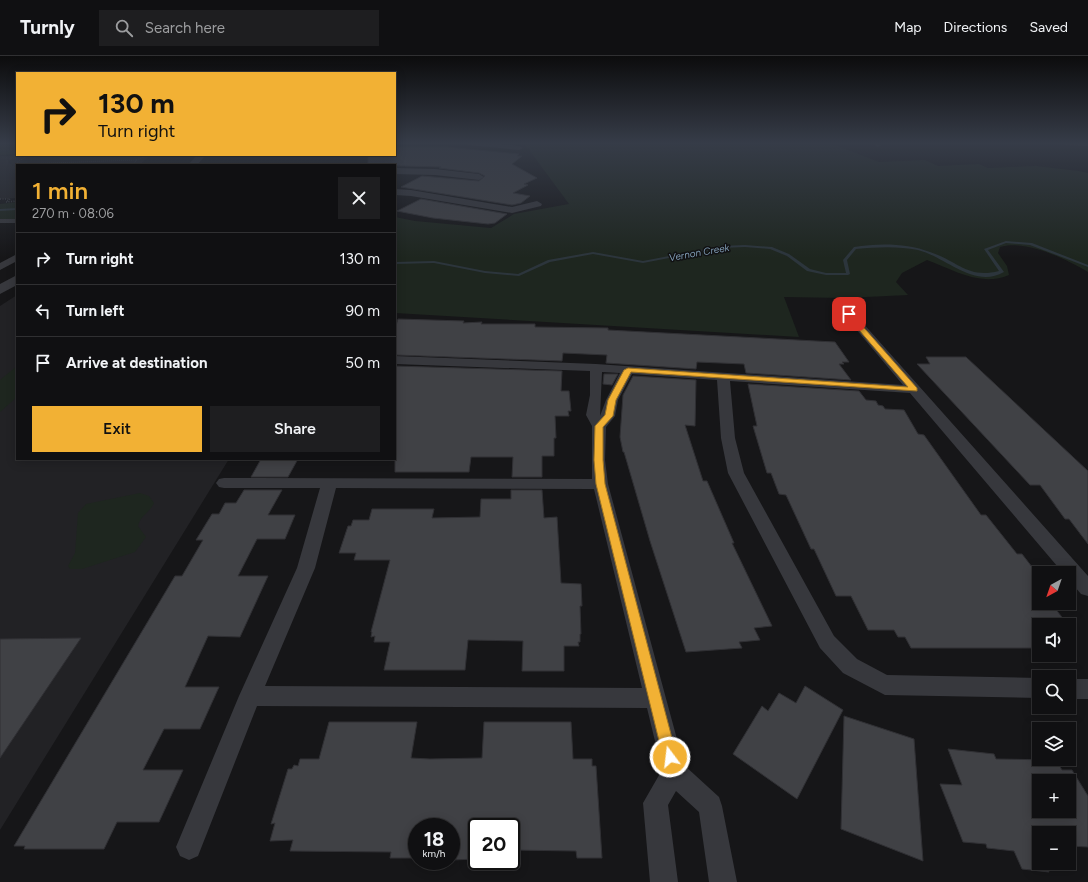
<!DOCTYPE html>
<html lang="en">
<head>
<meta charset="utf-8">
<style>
  :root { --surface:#101012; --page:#1e1e20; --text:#f1f3f6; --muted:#9c9d9f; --line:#303032; --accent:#f2b134 }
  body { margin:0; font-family:Figtree,sans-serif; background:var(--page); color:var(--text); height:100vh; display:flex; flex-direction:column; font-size:15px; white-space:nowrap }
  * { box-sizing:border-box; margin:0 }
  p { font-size:13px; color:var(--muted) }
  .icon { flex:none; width:22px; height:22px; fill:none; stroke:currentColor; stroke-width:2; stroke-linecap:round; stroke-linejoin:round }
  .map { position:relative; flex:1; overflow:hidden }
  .panel { position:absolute; left:16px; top:108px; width:380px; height:296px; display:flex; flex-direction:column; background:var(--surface); border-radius:0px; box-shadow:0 2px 10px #0003,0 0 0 1px var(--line) }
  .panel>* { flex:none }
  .top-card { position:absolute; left:16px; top:16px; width:380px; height:84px; border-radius:0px; box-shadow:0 2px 10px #0003,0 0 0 1px var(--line); background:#f2b134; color:#111; overflow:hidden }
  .needle { width:26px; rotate:220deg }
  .buttons { position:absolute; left:1032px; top:510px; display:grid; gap:8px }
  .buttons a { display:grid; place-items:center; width:44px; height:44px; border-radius:0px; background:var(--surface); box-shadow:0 2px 10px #0003,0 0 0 1px var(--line); font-size:20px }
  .speed { position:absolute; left:408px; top:762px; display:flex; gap:8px; font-size:20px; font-weight:700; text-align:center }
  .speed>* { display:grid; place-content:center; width:52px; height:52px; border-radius:50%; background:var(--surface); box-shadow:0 2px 10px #0003,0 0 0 1px var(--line); line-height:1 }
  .speed small { font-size:10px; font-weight:400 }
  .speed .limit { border:2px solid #111; border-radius:6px; background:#fff; color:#111 }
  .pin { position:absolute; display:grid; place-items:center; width:34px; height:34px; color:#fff; margin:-17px; border-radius:8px; box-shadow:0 2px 6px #0006 }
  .me { position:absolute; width:44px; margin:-22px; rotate:345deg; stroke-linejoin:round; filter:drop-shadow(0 0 3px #0008) }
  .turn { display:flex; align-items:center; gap:14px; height:84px; padding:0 16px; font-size:18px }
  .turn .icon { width:52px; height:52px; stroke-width:2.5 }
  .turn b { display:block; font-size:28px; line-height:34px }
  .round { display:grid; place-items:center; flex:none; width:42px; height:42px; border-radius:0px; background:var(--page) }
  .headline { display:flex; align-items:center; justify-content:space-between; height:68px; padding:0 16px }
  h1 { font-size:24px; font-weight:600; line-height:30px; color:var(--accent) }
  .primary-button { display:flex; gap:8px; margin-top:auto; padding:8px 16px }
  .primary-button a { flex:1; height:46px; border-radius:0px; background:var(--accent); color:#111; font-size:16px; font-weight:600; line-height:46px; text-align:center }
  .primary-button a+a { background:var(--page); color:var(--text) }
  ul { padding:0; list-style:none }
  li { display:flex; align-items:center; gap:12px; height:52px; padding:0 16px; border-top:1px solid var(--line) }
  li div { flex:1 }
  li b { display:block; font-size:15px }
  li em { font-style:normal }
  header { display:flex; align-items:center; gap:24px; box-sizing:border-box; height:56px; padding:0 20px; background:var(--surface); border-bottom:1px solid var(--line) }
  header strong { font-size:19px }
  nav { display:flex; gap:22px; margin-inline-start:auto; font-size:14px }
  .search { width:280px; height:36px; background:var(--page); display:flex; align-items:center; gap:10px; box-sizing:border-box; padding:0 14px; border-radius:0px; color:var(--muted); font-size:15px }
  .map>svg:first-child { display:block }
</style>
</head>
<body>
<header>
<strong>Turnly</strong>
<div class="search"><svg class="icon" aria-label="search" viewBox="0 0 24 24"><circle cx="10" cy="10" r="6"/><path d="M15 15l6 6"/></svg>Search here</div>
<nav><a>Map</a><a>Directions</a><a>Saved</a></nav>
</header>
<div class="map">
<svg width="1088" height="826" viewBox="0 0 1088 826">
  <rect width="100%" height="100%" fill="#161618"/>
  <path fill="#222225" d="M151 99 139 109H17V142L0 143V100Z
    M17 239V403H229L0 774V250Z"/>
  <path fill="#1e261f" d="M0 87H17V98L0 99Z
    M524 87H830L879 106 925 104 938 110 979 108 988 112 1036 110 1079 115 1088 117V216C1066 203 1025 183 1000 191L998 197 1007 210 1009 219C980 231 954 214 927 204L902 217 896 226 908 239 845 242 784 241 799 281 395 257V161L415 165 491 172 514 158 569 148Z
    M17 146V163H0V148Z
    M17 310V341L0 356V324Z
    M140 437 149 440 154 447C150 456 140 460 138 470L146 481 135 496 82 513H70L68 510 75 497 78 457 86 448Z"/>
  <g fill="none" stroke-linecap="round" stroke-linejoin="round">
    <path fill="#2c353c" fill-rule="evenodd" d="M17 152V154L0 155V153Z
      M1006 185 1032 187 1088 209V211L1030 189 1006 187 988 194 1004 216C974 233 946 201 918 194 898 190 877 191 856 193L847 204 850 218 848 219H826L807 215 787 200 770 193 745 191 721 192 643 207 593 198 550 206 519 220 485 217 434 207 395 208V206L434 205 485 215 518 218 548 204 593 196 643 205 721 190 745 189 772 191 789 198 810 213 826 217H846L843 204 854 191C878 187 907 187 930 196 958 205 967 223 999 215L984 193Z"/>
  </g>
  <path fill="#404145" stroke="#303034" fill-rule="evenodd" d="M395 91H447L519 98 517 100H522L512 108 537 122 524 128 528 129 513 137 530 140 521 147 512 149 401 131 422 120 479 125 485 120 479 117 439 112 441 111 368 109V99H395Z
    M421 143 507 158 495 167 488 168 433 162 397 155Z
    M398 263 464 265 463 267 482 266 481 268H535V271L608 272V274L835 286 849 306H842L844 308H839L851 324 746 317 744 308 697 306 696 313 606 307 607 299 563 297 562 305 395 299V273Z
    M926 301H966L1088 415V488L1069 463H1065L1040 429H1030L917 308H930Z
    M395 310 562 315 561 335H569L571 355H568L569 360H555L556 382H554V400H542V421H512L513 401H471L469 416H395Z
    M604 318H618L612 329 603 328Z
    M633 320 696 324 695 370 685 369 703 425H707L734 487H732L772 570 754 572 760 584 739 586 742 592 686 596 650 485 624 396H623L620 381 623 339Z
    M748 328 859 335 866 344 876 345 878 349 883 350 885 353 904 354 918 378 924 379 981 459H986L1017 498H1022L1039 520V547H1051L1068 569H1039V592H911L905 581H898L894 574H868L851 540H836L814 493H811L786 439 779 438 771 417H767L753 370H757Z
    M261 403H298L288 421H251Z
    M244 434H282L268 459H295L285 483H257L238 520H268L240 581 208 580 185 631H219L200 673H164L143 714H183L159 766H117L104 793H24L25 790H14L175 520H182L203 484H196L212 458H219L225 447H236Z
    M511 434H542L544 462 557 461 561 527 581 528 582 550H580L581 578H580V586H578L579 590H564V615H522L523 585 468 584 465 614H384L390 586H374L375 580 371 581 372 576H371L390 504H354L356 497H339L348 470H351L353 464H369L372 453H434L432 462 480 461 481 443H511Z
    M81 582 0 702V583Z
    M805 630 843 654 797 743 733 698 762 650 768 655 779 637 796 647Z
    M844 660 914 683 923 805 841 773Z
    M329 666H417L411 702 430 703 482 702 484 666H571L573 703H592V710H596L602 802H577L576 795 511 794V771H477V803L451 804V771H417V802H390L391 796 290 795 293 784 270 785 275 767 271 768 288 713H292L294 709 298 710 300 703H319Z
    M948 693 994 698 996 703 1056 704 1062 714H1072L1088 740V791L1069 790V777H1039V790H1037L1039 794V807H1045L1049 816 1022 813 1014 795 987 792 986 788 963 786 940 728 962 729ZM1039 725H1069V755H1039Z"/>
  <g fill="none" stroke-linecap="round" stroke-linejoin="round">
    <path stroke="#3d3f44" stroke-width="1" stroke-dasharray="1 1" stroke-linecap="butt" d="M27 100 17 106 21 108 137 104 132 109
      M136 104 147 100"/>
    <path stroke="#3d3f44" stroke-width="1.5" stroke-dasharray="1 1.5" stroke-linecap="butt" d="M0 143H10L6 146 17 145"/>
    <path fill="#37383d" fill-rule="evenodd" d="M870 87H877L881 89 878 91Z
      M0 163H17V167H0Z
      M17 198V205L0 214V207Z
      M849 255 853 256 1088 520V540L1081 538 1069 524V517H1063L910 337 730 325 735 382 744 417 834 580 857 603 887 619 1039 622V642L885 639 843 617 820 592 728 417 721 382 717 324 632 318 618 344 615 360 606 371 605 404 608 428 684 709 719 741 722 750 737 826H709L699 756 676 735 668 749 678 826H650L643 747 662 714 647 652 257 650 198 800 189 804 180 800 176 791 239 640 297 512 320 432H224L219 431 216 427 219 423 224 422 592 423V370L586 359 590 339V315L395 308V300L596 308 903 329 845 260 844 258ZM602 316 620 317 606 344 600 360ZM336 432 594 433 642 632 265 630 315 512Z
      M1069 623H1088V643H1069Z"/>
    <path fill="#37383d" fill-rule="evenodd" d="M465 87H490L519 90 523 92 519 94 469 89Z
      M395 112 435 113 479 118 484 121 479 124 435 119 395 118Z
      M395 133 411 134 512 151 537 145 542 148 541 150 512 157 411 140 395 139Z"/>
    <path fill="#37383d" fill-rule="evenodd" d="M1060 87H1088V90L1064 89Z
      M197 99H206L197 109H188Z
      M17 219V229L0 238V228Z"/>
  </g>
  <linearGradient id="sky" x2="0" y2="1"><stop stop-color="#0c0c0d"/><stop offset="0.43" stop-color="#363c48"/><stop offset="1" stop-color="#363c48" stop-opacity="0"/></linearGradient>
  <rect width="1088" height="202" fill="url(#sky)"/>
  <path fill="#f2b134" stroke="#9d7322" d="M847 257H851L917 332V335L631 316 616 344 613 360 603 371V404L605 428 677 701 675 706 670 708 665 706 663 701 596 428 594 404 595 370 605 359 608 344 624 314 628 312 908 331 847 260Z"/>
  <g text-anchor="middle" stroke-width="3" stroke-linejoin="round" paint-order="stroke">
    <g font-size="10" font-style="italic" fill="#7f9bb3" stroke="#111113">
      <text transform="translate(699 196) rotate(-10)" y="4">Vernon Creek</text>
    </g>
  </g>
</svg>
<div class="buttons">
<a><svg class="needle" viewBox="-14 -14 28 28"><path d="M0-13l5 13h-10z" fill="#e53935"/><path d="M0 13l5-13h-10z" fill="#9c9d9f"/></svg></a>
<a><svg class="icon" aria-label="sound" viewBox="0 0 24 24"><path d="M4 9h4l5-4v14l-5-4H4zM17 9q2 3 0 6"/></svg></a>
<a><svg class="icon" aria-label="search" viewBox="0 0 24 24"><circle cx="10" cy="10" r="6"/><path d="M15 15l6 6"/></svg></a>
<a><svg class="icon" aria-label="layers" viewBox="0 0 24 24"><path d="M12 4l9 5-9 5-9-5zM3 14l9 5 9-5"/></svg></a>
<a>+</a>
<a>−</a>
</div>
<div class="speed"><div>18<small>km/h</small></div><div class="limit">20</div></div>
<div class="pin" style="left:849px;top:258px;background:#d93025"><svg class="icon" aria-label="arrive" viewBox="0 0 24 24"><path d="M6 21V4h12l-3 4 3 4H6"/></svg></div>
<svg class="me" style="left:670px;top:701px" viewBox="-20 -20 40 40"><circle r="17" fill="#f2b134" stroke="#fff" stroke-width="3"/><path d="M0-11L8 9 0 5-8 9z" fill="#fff"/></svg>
<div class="top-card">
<div class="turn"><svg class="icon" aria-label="right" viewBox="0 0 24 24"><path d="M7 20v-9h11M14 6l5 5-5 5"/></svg><div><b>130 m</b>Turn right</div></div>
</div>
<section class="panel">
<div class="headline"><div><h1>1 min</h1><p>270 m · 08:06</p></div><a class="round"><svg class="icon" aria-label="close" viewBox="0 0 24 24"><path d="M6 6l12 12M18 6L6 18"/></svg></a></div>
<ul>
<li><svg class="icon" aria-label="right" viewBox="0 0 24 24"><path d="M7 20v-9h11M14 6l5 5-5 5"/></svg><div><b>Turn right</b></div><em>130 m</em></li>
<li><svg class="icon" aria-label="left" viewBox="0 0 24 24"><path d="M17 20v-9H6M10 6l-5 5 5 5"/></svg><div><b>Turn left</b></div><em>90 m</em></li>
<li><svg class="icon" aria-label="arrive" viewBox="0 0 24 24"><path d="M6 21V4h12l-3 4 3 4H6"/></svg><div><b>Arrive at destination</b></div><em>50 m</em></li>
</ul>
<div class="primary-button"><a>Exit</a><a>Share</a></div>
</section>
</div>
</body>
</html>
